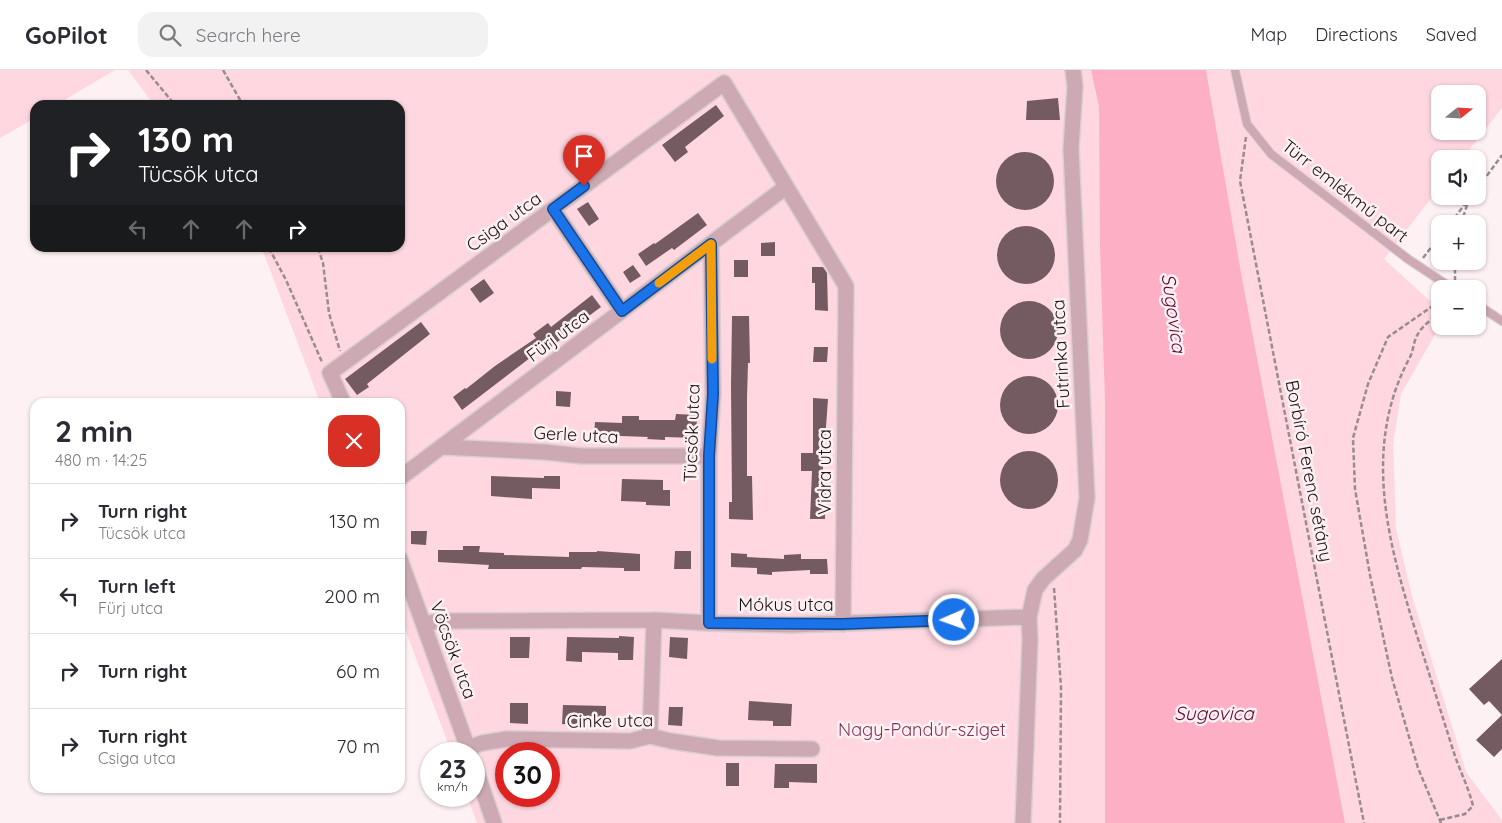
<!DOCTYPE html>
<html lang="en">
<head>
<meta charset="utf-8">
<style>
  :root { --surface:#fff; --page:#f2f2f3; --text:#2b2b33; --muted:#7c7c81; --line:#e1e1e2 }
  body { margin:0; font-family:Quicksand,sans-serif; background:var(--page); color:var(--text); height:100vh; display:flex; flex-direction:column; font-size:19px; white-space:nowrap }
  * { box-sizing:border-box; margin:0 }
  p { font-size:16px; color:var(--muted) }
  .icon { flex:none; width:28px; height:28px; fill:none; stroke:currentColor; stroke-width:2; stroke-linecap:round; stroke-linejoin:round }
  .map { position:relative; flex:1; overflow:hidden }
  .details { position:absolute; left:30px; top:328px; width:375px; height:395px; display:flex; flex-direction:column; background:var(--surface); border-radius:15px; box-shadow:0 1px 4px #0004 }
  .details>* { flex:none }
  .banner { position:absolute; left:30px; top:30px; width:375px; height:152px; border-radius:15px; box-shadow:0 1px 4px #0004; background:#202124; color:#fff; overflow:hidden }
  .needle { width:32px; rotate:72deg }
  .buttons { position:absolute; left:1431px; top:15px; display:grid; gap:10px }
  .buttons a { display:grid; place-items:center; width:55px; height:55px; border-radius:10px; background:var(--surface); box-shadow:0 1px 4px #0004; font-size:25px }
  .speed { position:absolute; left:420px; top:672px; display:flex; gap:10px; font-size:25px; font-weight:700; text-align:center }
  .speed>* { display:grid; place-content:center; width:65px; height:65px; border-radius:50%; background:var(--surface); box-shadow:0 1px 4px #0004; line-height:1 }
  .speed small { font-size:12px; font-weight:400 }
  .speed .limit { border:8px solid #d22; background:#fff; color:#111 }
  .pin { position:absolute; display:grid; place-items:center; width:42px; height:42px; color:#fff; margin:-51px -21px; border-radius:50% 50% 50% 0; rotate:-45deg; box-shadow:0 0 5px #0007 }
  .pin .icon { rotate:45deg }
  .me { position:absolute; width:55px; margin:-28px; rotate:268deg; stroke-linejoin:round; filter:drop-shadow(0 0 4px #0008) }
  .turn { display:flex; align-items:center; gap:18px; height:105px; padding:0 25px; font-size:22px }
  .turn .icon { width:65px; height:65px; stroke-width:2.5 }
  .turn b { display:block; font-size:35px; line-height:42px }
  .lanes { display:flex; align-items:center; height:48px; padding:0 25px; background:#0003; justify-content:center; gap:25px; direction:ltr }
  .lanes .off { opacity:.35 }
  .round { display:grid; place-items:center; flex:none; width:52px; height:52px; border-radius:15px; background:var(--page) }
  .headline { display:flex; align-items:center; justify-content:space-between; height:85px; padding:0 25px }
  h1 { font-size:30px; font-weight:800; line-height:38px }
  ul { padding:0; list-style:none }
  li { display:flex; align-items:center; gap:15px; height:75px; padding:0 25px; border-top:1px solid var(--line) }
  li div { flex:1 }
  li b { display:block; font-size:19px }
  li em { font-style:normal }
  header { display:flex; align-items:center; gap:30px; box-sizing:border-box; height:70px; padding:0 25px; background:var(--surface); border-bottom:1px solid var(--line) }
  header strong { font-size:24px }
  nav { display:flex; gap:28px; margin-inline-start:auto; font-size:18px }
  .search { width:350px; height:45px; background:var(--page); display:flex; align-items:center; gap:12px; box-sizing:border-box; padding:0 18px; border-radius:15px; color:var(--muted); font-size:19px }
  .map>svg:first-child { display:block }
</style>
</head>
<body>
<header>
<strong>GoPilot</strong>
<div class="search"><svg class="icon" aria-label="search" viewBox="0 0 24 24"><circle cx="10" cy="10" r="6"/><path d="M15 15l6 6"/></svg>Search here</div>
<nav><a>Map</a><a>Directions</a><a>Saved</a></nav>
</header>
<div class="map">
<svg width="1502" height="753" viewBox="0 0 1502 753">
  <rect width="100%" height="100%" fill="#fef1f4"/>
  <path fill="#fed7e1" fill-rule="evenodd" d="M0 0H115L56 35H35V48L0 68Z
    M128 0H1091L1099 37 1105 331V753H477L467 726H474V684H452L400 546V332H320L264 184 259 178H400V35H154ZM506 684H549V726H506Z
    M1206 0H1502V38L1462 89H1440V117L1384 189 1440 240V256L1401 324 1393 374 1396 459 1412 526 1466 702 1502 750V753H1345L1242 208ZM1440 24H1478V61H1440Z"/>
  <path fill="#fcafc5" d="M1091 0H1206L1242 208 1345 753H1105V331L1100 176 1099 37Z"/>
  <path fill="#745a61" d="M1058 28 1060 50H1026L1027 31Z
    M716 35 724 46 685 77 688 82 675 92 662 75Z
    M996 111a29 29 0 1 1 58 0a29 29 0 1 1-58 0Z
    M588 132 599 149 589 156 577 139Z
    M698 143 707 155 674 180 672 178 646 196 638 184 654 173 655 174Z
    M997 185a29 29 0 1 1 58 0a29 29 0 1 1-58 0Z
    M775 172V186H761V173Z
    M734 190H748V207H734Z
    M633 195 641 206 630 213 623 202Z
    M812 197H823L827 203 828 241 815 240V213H812Z
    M484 209 494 223 480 233 470 219Z
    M592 225 601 237 559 268 560 270 545 281 543 278 462 340 453 327 465 318 466 319 495 296 536 268 533 264 548 253 551 257Z
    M1000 260a29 29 0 1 1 58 0a29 29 0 1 1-58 0Z
    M732 246H749L750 293H748L747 328V406H752L753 450 729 449V432H732L731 316Z
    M421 252 430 264 367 314 369 317 357 325 345 309Z
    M814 277H828L827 292H813Z
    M1000 335a29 29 0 1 1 58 0a29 29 0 1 1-58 0Z
    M556 321 571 322 570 337 556 336Z
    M813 328 828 329 825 371H823V407H826L825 449H810L812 401H801V383H813Z
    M676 344 697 345 696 368 665 367V370L647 369 648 367 594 365 595 352 622 353V346H639V350H675Z
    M1000 410a29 29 0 1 1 58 0a29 29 0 1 1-58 0Z
    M491 406 544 408V406H560V419L532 418V429L491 426Z
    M622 409 663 410V420H670V436L646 435V432L621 431Z
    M411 461H427L426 475 411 474Z
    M463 476H480L479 482 504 483V485L569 487V482H597V481L640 484V501H624V498L582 497 581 499H488L489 495 438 492V480H463Z
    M675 481H691V499H674Z
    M731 483 747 484V487L784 489V485L801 484V489H827L828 504H810V500L772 502V505L757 504V498L731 497Z
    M619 566 634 567 633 590H618V583L582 582V592L566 591 567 567 619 568Z
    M510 567H530L529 588H510Z
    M670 567 688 568 687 589 669 587Z
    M1502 589V679L1494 687 1476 670 1502 645 1489 631 1484 635 1469 619Z
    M749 631 792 634 791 656H773V651L748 650Z
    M510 633H528V654L510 653Z
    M563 635 606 636V652L580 651 579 655 562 654Z
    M669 637H683L682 656 668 655Z
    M726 693H739V716H726Z
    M775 694H817V713L789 712V718H774Z"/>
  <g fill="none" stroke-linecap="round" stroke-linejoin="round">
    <defs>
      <path id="service" d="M1235 0 1247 54 1271 84 1408 189 1453 219
        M1478 235 1502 251"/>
      <path id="minor" d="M553 139 622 241
        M343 332 330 303 724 13 846 216 843 554
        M442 377 545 382 582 386H709
        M400 408 786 117
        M400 489 470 684
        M709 553V386L713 324 711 174
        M424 554 440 551 654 550 709 553 791 555 1029 547
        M650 666 654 550
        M468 678 482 673 507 669 630 671 650 666 671 671 718 678 812 679
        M474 694 494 753
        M1023 753 1030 570 1029 547 1035 520 1043 509 1075 480 1080 470 1087 428 1071 79 1075 16 1073 0"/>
    </defs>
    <use href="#service" stroke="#daced1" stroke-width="10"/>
    <use href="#minor" stroke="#daced1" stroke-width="18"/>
    <path stroke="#988c8f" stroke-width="2.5" stroke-dasharray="5 2.5" stroke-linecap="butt" d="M146 0 175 35
      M223 0 243 35
      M1246 67 1240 111 1364 753
      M1478 118 1502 85
      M1450 154 1471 126
      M1461 154 1468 132
      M269 178 286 210 322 292
      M318 178 323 193 329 243 340 281
      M1423 188 1440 166
      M1455 191V210
      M1440 231 1388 267 1368 314 1353 368 1355 419 1370 505 1392 608 1418 698 1441 753
      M1054 518 1061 617 1060 753
      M1440 750 1465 744 1473 736C1469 719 1461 703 1455 686 1443 649 1432 612 1420 575 1390 480 1360 382 1409 289 1414 281 1413 271 1418 264 1422 256 1433 248 1440 243"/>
    <use href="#service" stroke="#cdaab3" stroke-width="8"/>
    <use href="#minor" stroke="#cdaab3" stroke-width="15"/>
  </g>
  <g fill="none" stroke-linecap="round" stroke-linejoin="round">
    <defs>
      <path id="route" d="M584 116 553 139 622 241 711 174 713 324 709 386V553L842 554 954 550"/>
    </defs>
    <use href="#route" stroke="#114b97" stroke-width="12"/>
    <use href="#route" stroke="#1a73e8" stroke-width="9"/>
    <path stroke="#f59e0b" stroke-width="9" d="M659 213 711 174 712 289"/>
  </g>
  <g text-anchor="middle" stroke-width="5" stroke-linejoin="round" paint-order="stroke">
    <g font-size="18" fill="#1e1417" stroke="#fef1f4">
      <text transform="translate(1345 121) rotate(38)" y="6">Türr emlékmű part</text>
      <text transform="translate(504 152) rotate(-36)" y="6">Csiga utca</text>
      <text transform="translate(558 266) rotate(-37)" y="6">Fürj utca</text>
      <text transform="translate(1061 284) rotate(-93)" y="6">Futrinka utca</text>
      <text transform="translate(692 363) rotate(-88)" y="6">Tücsök utca</text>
      <text transform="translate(576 365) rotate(3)" y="6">Gerle utca</text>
      <text transform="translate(1309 401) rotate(79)" y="6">Borbíró Ferenc sétány</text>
      <text transform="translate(825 402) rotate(-90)" y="6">Vidra utca</text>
      <text x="786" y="541">Mókus utca</text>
      <text transform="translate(453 580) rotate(70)" y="6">Vöcsök utca</text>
      <text transform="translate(610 651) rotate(-1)" y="6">Cinke utca</text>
    </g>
    <g font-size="18" fill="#893152" stroke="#fef1f4">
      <text x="922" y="666">Nagy-Pandúr-sziget</text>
    </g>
    <g font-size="19" font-style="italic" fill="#630932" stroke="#fef1f4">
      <text transform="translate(1174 243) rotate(82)" y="7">Sugovica</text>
      <text x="1214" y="650">Sugovica</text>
    </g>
  </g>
</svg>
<div class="buttons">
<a><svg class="needle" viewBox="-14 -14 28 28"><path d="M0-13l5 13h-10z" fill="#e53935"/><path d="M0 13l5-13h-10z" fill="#7c7c81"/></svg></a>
<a><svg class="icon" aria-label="sound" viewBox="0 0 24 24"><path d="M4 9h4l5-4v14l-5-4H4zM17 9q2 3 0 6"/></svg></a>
<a>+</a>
<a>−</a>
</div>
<div class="speed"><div>23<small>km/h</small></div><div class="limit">30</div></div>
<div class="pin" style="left:584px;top:116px;background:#d93025"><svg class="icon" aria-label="arrive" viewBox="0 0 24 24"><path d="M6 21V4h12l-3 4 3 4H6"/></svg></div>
<svg class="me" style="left:954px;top:550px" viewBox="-20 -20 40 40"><circle r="17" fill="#1a73e8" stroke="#fff" stroke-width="3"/><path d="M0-11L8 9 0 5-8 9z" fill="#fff"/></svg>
<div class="banner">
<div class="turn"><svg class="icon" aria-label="right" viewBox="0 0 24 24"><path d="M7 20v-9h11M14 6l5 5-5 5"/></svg><div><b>130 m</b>Tücsök utca</div></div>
<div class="lanes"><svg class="icon off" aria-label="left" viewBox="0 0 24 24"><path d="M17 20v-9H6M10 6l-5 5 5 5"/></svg><svg class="icon off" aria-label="ahead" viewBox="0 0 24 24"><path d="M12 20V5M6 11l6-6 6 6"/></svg><svg class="icon off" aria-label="ahead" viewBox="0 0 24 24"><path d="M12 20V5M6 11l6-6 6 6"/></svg><svg class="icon" aria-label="right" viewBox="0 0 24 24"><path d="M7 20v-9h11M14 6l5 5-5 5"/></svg></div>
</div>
<section class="details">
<div class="headline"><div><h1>2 min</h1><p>480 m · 14:25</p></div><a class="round" style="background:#d93025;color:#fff"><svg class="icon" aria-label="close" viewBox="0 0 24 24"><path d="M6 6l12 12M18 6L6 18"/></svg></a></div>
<ul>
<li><svg class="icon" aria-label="right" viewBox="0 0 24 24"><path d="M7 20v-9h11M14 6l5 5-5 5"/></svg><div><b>Turn right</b><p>Tücsök utca</p></div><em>130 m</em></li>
<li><svg class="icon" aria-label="left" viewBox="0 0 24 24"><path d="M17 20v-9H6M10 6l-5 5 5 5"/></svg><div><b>Turn left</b><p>Fürj utca</p></div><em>200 m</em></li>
<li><svg class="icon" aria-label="right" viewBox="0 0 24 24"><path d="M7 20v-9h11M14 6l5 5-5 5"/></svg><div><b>Turn right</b></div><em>60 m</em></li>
<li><svg class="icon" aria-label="right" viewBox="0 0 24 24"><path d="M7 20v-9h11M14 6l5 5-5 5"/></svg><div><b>Turn right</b><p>Csiga utca</p></div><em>70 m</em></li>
</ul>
</section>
</div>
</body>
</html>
